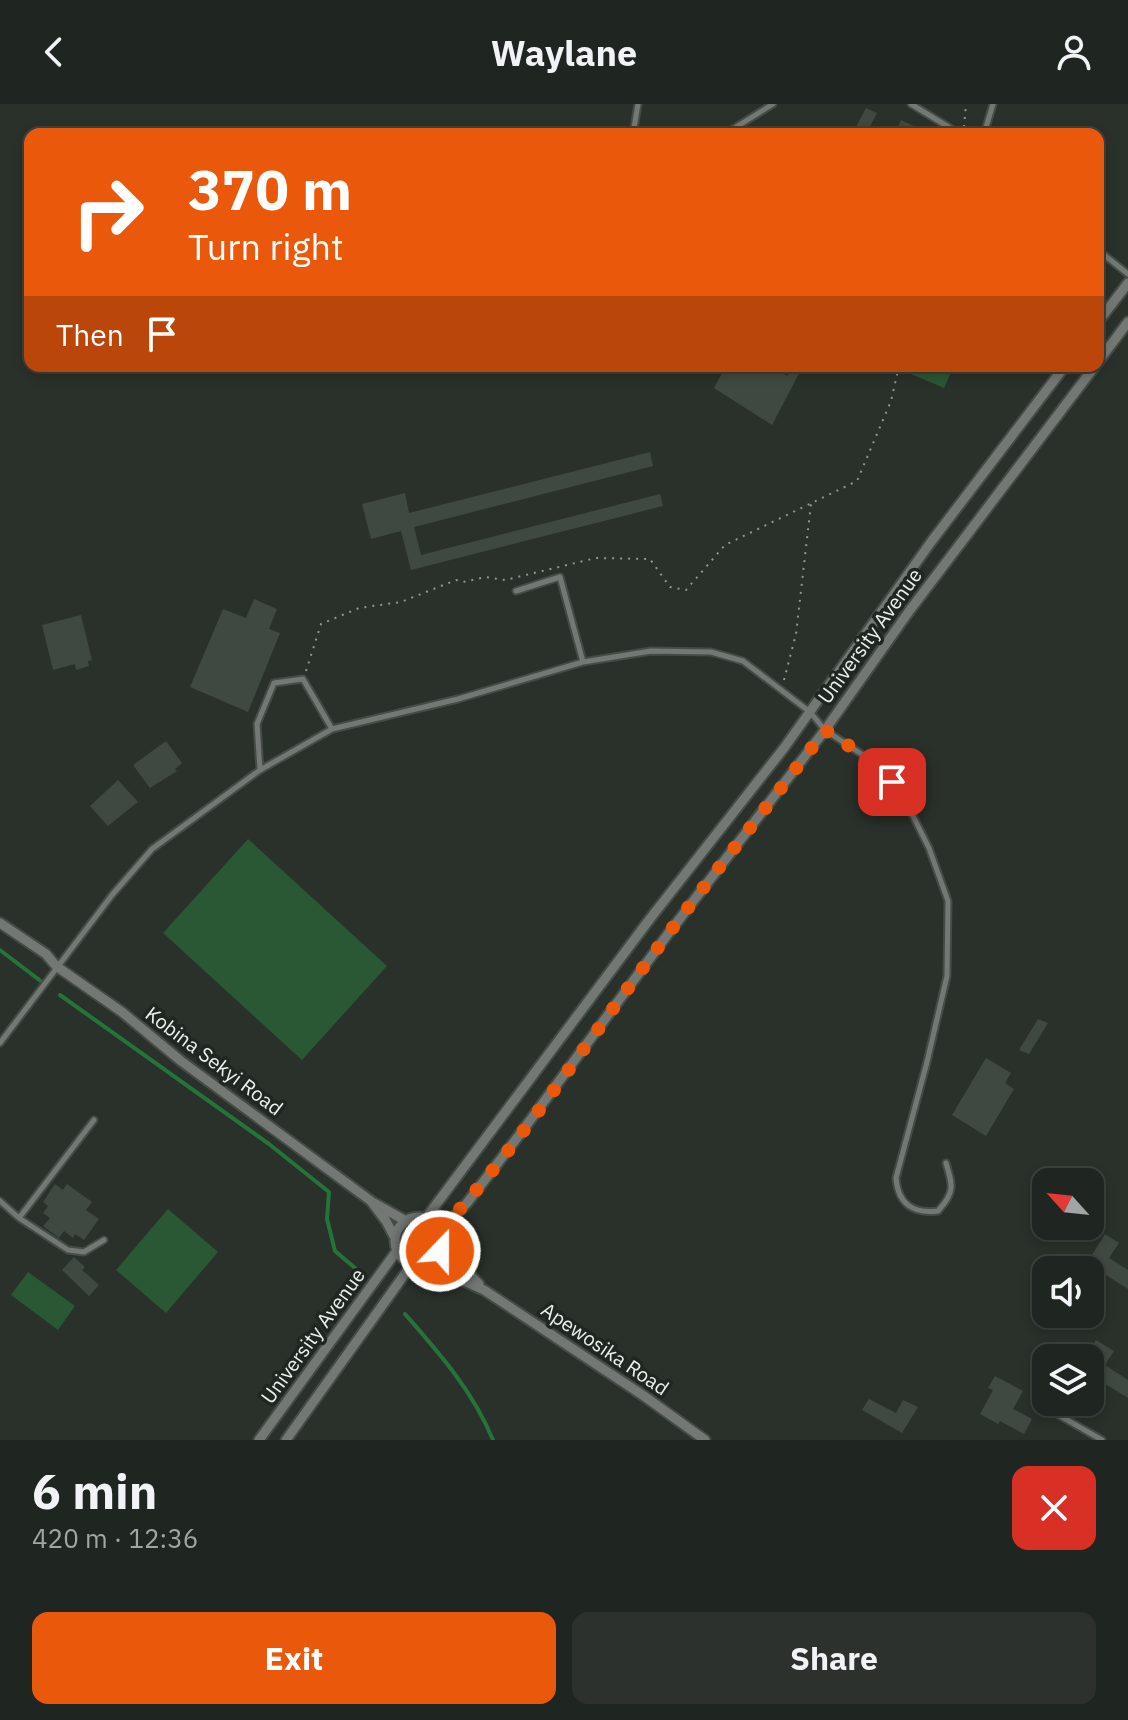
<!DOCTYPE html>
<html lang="en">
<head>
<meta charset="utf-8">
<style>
  :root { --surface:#1f2520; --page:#2c312d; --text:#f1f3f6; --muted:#a1a5a5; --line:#3c423e; --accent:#ea580c }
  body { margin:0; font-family:"IBM Plex Sans",sans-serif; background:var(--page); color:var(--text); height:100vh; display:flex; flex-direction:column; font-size:30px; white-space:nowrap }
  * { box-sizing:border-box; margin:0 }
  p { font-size:26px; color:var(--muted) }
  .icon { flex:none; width:44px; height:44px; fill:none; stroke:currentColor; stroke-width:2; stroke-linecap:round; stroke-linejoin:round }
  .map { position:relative; height:1336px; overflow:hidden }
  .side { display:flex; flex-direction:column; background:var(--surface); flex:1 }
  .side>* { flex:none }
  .banner { position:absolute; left:24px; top:24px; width:1080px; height:244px; border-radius:16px; box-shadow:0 4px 12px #0003,0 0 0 2px var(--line); background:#ea580c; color:#fff; overflow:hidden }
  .needle { width:52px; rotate:297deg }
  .controls { position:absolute; left:1032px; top:1064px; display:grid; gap:16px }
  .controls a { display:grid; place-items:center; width:72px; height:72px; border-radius:16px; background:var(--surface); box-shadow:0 4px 12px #0003,0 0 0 2px var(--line); font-size:40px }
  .pin { position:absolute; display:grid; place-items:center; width:68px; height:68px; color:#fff; margin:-34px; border-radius:16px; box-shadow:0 4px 12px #0006 }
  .me { position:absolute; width:88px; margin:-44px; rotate:22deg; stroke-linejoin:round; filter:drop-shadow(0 0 6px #0008) }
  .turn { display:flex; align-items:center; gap:28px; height:168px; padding:0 32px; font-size:36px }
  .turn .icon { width:104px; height:104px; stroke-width:2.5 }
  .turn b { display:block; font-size:56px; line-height:68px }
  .then { display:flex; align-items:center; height:76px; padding:0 32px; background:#0003; gap:16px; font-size:30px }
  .round { display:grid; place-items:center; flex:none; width:84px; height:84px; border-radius:16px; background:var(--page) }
  .headline { display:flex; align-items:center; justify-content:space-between; height:136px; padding:0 32px }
  h1 { font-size:48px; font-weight:700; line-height:60px }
  .cta { display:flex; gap:16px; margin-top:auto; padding:16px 32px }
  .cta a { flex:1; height:92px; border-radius:16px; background:var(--accent); color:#fff; font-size:32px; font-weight:700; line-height:92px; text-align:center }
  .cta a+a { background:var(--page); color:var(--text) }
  header { display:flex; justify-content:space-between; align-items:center; height:104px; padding:0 32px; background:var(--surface); font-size:36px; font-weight:700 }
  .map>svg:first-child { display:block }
</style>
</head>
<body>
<header><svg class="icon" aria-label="back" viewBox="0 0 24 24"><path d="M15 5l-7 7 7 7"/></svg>Waylane<svg class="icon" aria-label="person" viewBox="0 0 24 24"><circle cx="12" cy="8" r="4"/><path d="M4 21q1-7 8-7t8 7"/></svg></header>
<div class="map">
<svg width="1128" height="1336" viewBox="0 0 1128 1336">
  <rect width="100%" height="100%" fill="#29312a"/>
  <path fill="#2a5734" d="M915 262H954L944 284 911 270Z
    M248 735 387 862 302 956 163 829Z
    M168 1105 218 1148 166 1209 116 1166Z
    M28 1168 75 1202 58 1226 11 1191Z"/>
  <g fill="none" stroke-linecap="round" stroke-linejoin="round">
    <path stroke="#25733a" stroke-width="4" d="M0 846 42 878
      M60 891 269 1040 329 1088 327 1115 335 1147 362 1170
      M405 1210C439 1249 473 1287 493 1336"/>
  </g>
  <path fill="#404941" d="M866 4 877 9 866 30H852Z
    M901 16 931 30H894Z
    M726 262H772L787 272 793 262H803L772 321 714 284Z
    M650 348 653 362 414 423 421 451 660 390 663 402 411 466 401 427 371 435 362 400 405 389 409 409Z
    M254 495 277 505 269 525 280 529 248 608 190 583 223 505 246 514Z
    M81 511 92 556 88 557 89 562 76 566 75 560 53 566 42 521Z
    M166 637 182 659 175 665 177 667 150 684 133 661Z
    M118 676 138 698 108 722 90 702Z
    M1038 915 1048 919 1029 950 1019 946Z
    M986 954 1011 969 1005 979 1014 985 986 1032 952 1011Z
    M55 1080 63 1086 67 1080 92 1098 86 1106 99 1115 84 1136 75 1130 73 1134 64 1127 59 1134 43 1122 50 1114 43 1109 48 1102 43 1098Z
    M1105 1130 1119 1139 1109 1154 1128 1166V1185L1087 1159Z
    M74 1153 85 1163 82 1166 99 1181 89 1192 62 1166Z
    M1096 1236 1114 1247 1105 1261 1128 1276V1294L1102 1278 1099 1282 1090 1277V1254H1085Z
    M995 1272 1023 1287 1013 1305 1032 1315 1024 1330 1000 1317 998 1320 980 1310 993 1286 988 1284Z
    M869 1295 896 1309 903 1296 918 1303 902 1329 862 1306Z"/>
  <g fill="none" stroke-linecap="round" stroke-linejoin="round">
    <defs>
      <path id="lane" d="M911 0 960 30
        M633 30 638 0
        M725 30 773 0
        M984 30 993 0
        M1098 146 1128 170
        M516 487 560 473 583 558
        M260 666 257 620 274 579 303 575 332 625
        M0 939 112 791 152 745 260 666 332 625 458 595 583 558 651 547 711 548 743 557 810 608 825 626 881 663 903 692 929 744 948 797 947 872 927 958 896 1074C898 1100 913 1110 938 1107 955 1088 953 1082 946 1059
        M0 1097 19 1114 94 1016
        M19 1114 68 1146 84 1148 104 1136
        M1036 1298 1102 1336"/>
      <path id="street" d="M1098 218 1128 179
        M1098 258 1128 218
        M0 819 46 850 56 862 122 908 181 957 371 1097 386 1117 395 1134
        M374 1099 406 1117
        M395 1137a24 24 0 1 1 48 0a24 24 0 1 1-48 0Z
        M426 1114 649 816 784 644 931 438 1065 262
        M440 1127 467 1099 517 1034 668 830 825 626 910 506 1095 262
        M440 1147 461 1161 479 1180
        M426 1160 484 1186 644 1292 705 1336
        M259 1336 396 1148
        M286 1336 412 1160"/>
    </defs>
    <use href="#lane" stroke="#444c45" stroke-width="9"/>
    <use href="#street" stroke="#444c45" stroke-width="13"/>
    <path stroke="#909691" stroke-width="2" stroke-dasharray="2 6" stroke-linecap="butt" d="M964 23 966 0
      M306 567 321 520 359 504 401 498 456 476 463 478 486 473 505 476 596 454 650 455 670 483 686 486 725 441 857 377 891 297 899 262
      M784 576 796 530 811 400"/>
    <use href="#lane" stroke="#747874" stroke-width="5"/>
    <use href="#street" stroke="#747874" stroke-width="9"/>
  </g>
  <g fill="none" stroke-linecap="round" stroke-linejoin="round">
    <path stroke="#ea580c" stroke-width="14" stroke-dasharray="0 25.2" d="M440 1147 442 1134 440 1127C513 1049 573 958 637 872 698 788 764 708 825 626L881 663 892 678"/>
  </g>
  <g text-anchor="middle" stroke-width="7" stroke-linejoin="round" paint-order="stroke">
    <g font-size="20" fill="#ecf1ed" stroke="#202721">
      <text transform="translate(870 532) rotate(-54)" y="7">University Avenue</text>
      <text transform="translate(214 957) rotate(37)" y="7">Kobina Sekyi Road</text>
      <text transform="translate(313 1232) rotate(-54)" y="7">University Avenue</text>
      <text transform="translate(605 1245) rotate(34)" y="7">Apewosika Road</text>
    </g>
  </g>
</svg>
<div class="controls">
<a><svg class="needle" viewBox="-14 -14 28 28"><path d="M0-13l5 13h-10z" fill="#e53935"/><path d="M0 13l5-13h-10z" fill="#a1a5a5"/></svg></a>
<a><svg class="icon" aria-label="sound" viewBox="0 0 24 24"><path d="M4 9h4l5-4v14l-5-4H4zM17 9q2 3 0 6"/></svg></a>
<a><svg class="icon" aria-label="layers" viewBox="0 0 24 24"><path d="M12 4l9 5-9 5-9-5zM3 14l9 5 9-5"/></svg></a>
</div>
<div class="pin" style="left:892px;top:678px;background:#d93025"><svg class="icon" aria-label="arrive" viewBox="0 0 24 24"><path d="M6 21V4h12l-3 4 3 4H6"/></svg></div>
<svg class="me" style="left:440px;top:1147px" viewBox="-20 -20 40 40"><circle r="17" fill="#ea580c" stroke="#fff" stroke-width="3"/><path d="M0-11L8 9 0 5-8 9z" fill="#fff"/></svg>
<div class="banner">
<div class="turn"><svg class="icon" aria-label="right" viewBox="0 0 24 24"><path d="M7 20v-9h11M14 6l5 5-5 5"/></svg><div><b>370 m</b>Turn right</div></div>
<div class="then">Then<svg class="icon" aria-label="arrive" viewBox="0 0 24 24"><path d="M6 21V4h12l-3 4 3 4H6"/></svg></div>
</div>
</div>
<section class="side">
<div class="headline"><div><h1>6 min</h1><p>420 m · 12:36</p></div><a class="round" style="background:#d93025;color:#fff"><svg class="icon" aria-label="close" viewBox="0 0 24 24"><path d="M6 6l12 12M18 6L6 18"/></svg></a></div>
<div class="cta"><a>Exit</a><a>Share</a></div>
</section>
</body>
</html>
